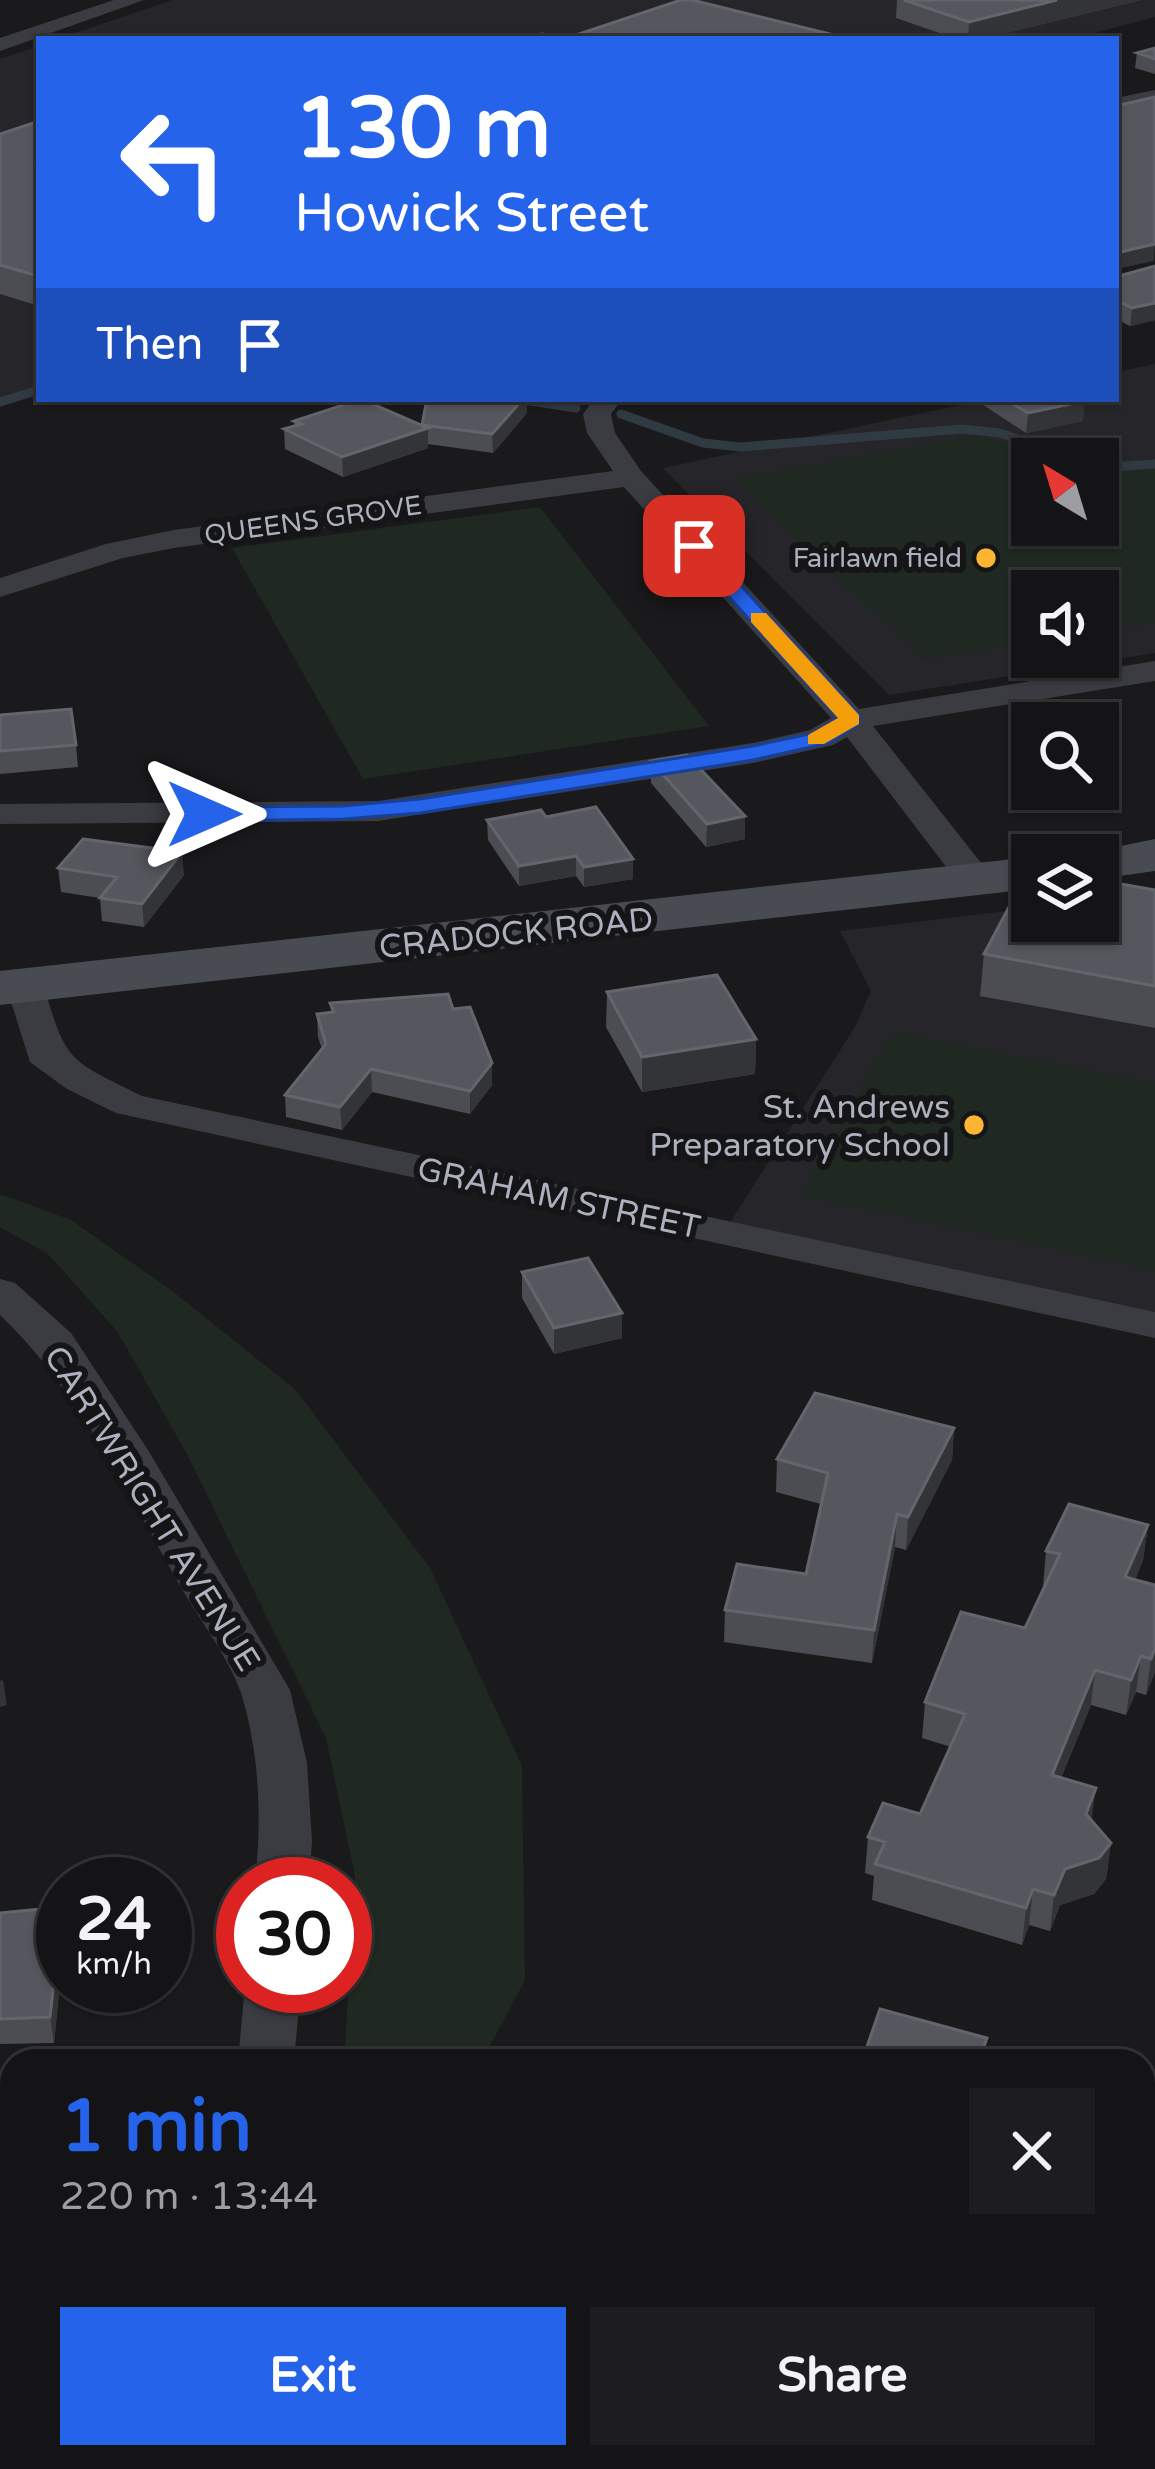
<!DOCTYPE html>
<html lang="en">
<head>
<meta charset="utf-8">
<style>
  :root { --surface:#141416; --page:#1d1d1f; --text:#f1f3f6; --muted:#9d9ea1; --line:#333335; --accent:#2563eb }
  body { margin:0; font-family:"Varela Round",sans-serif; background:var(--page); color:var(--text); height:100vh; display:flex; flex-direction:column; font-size:45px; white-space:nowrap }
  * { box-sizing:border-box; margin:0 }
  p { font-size:39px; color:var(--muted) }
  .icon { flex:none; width:66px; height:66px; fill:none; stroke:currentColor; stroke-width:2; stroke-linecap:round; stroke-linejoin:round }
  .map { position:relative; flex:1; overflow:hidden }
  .details { position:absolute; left:0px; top:2049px; width:1155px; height:420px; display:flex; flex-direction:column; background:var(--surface); border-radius:36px 36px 0 0; box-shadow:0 3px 9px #0004,0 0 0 3px var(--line) }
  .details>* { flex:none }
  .hud { position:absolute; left:36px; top:36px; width:1083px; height:366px; border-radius:0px; box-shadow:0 3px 9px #0004,0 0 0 3px var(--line); background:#2563eb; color:#fff; overflow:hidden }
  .needle { width:78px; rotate:322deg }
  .buttons { position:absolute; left:1011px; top:438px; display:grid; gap:24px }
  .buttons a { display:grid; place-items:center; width:108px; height:108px; border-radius:0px; background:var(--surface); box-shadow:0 3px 9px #0004,0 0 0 3px var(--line); font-size:60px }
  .speed { position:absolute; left:36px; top:1857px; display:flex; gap:24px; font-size:60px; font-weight:700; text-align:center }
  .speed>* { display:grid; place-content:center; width:156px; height:156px; border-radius:50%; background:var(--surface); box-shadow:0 3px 9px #0004,0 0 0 3px var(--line); line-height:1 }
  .speed small { font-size:30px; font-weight:400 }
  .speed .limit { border:18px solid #d22; background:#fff; color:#111 }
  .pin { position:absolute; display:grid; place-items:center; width:102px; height:102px; color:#fff; margin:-51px; border-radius:24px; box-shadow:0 6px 18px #0006 }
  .me { position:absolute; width:132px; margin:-66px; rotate:90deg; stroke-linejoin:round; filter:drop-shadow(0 0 9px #0008) }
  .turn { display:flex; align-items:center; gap:42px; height:252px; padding:0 60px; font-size:54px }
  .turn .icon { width:156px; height:156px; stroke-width:2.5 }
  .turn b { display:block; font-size:84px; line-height:102px }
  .then { display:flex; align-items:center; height:114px; padding:0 60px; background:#0003; gap:24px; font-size:45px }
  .round { display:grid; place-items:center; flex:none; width:126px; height:126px; border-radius:0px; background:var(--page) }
  .summary { display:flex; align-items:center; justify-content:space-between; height:204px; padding:0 60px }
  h1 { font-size:72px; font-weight:700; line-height:90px; color:var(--accent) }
  .cta { display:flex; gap:24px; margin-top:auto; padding:24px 60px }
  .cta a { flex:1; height:138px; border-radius:0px; background:var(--accent); color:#fff; font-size:48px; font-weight:700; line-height:138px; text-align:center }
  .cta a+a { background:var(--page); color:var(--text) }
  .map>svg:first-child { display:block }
</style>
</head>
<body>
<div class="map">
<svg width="1155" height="2469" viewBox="0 0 1155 2469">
  <rect width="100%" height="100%" fill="#1a1a1d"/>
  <path fill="#26262a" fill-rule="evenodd" d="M172 0H1155V17L1072 39H58Z
    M39 46V394L0 405V59Z
    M1155 364V653L889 695 663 468 989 399H1116V372ZM1032 459H1098V525H1032ZM1032 591H1098V657H1032Z
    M1155 889V1317L729 1224 855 1027 871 991 840 931 1032 908V921H1098V898Z"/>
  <path fill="#1f2821" d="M980 435 1057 459H1032V525H1098V472L1109 475 1155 469V622L1098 631V591H1032V642L923 659 735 479Z
    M540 507 709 726 363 779 232 548Z
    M892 1032 1155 1084V1270L801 1195Z
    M0 1194 71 1220 171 1290 296 1390 430 1568 522 1766 525 1980 482 2061H344L355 1876 326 1738 187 1454 117 1331 48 1254 0 1227Z"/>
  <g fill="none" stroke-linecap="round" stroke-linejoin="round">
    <path stroke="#2f3a42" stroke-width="9" d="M517 399 576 408
      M0 402 39 390
      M621 414 703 443 741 447 962 429 1000 433 1075 459
      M1098 468 1155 464"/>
    <path fill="#3b3c42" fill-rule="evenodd" d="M114 0H144L0 51V38Z
      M1155 90V104L1116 112V98Z
      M594 399H622L611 414 615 433 641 471 859 709 1155 661V681L873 726 989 873 994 881 989 889H963L847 737 833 745 753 763 378 821 0 824V804L378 801 753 743 810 730 831 718 624 487 174 548 123 558 0 597V578L106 544 174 530 613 471 587 433 583 414Z
      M25 975 38 978 44 986C66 1064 70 1060 142 1096L1155 1312V1338L116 1113 67 1089 30 1062 6 986 12 978Z
      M0 1279 15 1283 71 1333 148 1450 290 1690 307 1763 312 1841 309 1884H255C262 1821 260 1754 241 1693 229 1658 201 1622 182 1589 128 1495 79 1390 0 1315Z
      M245 1986H301L294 2061H238Z
      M23 2457H95L89 2469H17Z"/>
    <path fill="#494b52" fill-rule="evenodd" d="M1155 839V871L1098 879V855H1077Z
      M1032 857V889L0 1005V971Z"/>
  </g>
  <path fill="#4b4d52" d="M897 0H1141L981 39H957L896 18Z
    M1155 48V74L1135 68 1137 53Z
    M39 121V306L0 294V134Z
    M1155 266V320L1130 326 1116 319V274L1119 276Z
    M974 399H1081L1083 421 1026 433Z
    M527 413 493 453 428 444V448L343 477 285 449 284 429 294 426V421L422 425Z
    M0 715 76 745 78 767 0 774Z
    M651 761 745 839 706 847 651 783Z
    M546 817 633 859V879L584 887 576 876 519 886 488 840 487 820Z
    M58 868 184 875 144 927 102 921 100 898 61 892Z
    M1155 890V1028L980 996 984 954 1032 921Z
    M607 992 756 1039 755 1074 642 1092 606 1027Z
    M330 1003 453 1009 492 1063V1085L470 1114 372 1092 342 1130 286 1117 285 1095 322 1049 318 1037 317 1014 331 1013Z
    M522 1272 622 1338 554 1354 522 1298Z
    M954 1428 952 1460 906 1550 895 1547 872 1663 724 1642 725 1610 806 1574 821 1504 776 1492 777 1459Z
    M1148 1525 1143 1560 1135 1580 1155 1672 1146 1695 1136 1692 1126 1715 1091 1705 1061 1778 1092 1821 1111 1843 1106 1879 1094 1894 1060 1905 1050 1931 1029 1925 1022 1945 872 1900 874 1876 865 1873 868 1837 920 1814 951 1747 922 1738 925 1702 1025 1628 1045 1586H1043L1046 1551Z
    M0 1913 63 1917V1953L54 2043 0 2044Z
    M827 2457H948L945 2469H847Z"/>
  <path fill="#333438" d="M1057 0H1141L981 39H968L969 22Z
    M1155 244 1154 261 1116 269V253Z
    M1155 303V320L1130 326 1132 308Z
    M523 399H527V413L493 453 492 434Z
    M1085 401 1083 421 1026 433 1028 413Z
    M428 428V448L343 477 342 457Z
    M745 816V839L706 847 707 824Z
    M182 852 184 875 144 927 142 904Z
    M576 856V876L519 886V866Z
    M633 859V879L584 887V867Z
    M756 1039 755 1074 642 1092V1057Z
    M492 1063V1085L470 1114V1091Z
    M371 1069 372 1092 342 1130 340 1107Z
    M622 1313V1338L554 1354V1328Z
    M954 1428 952 1460 906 1550 908 1517Z
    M897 1514 895 1547 872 1663 874 1630Z
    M1148 1525 1143 1560 1121 1612 1125 1577Z
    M1155 1648V1672L1146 1695 1151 1659Z
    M1141 1656 1136 1692 1126 1715 1131 1680Z
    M1095 1670 1091 1705 1047 1811 1052 1775Z
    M3 1680 7 1705 0 1707V1681Z
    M1096 1788 1091 1824 1086 1814Z
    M1111 1843 1106 1879 1094 1894 1060 1905 1050 1931 1054 1895 1065 1869Z
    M1033 1889 1029 1925 1022 1945 1026 1908Z
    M62 1907 63 1953 54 2043 50 2017Z
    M937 2457H948L945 2469H928Z"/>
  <path fill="#56575e" stroke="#63656c" stroke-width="3" d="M681 0H692L850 39H564Z
    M904 0H1057L969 22Z
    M542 34 564 39H527Z
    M1155 48V59L1137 53Z
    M1155 97V244L1116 253V106Z
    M39 121V162L36 163 39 164 38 276 0 265V134Z
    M1155 266V303L1132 308 1116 300V274L1119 276Z
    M361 399 428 428 342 457 284 429 302 424 294 421Z
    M427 399H523L492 434 422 425Z
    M1005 399H1081L1085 401 1028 413Z
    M71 709 76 745 0 751V715Z
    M687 755 745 816 707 824 651 761Z
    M596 807 633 859 584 867 576 856 519 866 487 820 541 810 546 817Z
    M83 839 182 852 142 904 100 898 117 877 58 868Z
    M1098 880 1155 890V986L984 954 1017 892 1032 895V921H1098Z
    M717 975 756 1039 642 1057 607 992Z
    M448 994 453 1009 470 1007 492 1063 470 1091 371 1069 340 1107 285 1095 326 1044 317 1014 334 1012 330 1003Z
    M588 1258 622 1313 554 1328 522 1272Z
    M815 1393 954 1428 908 1517 897 1514 874 1630 725 1610 737 1564 806 1574 828 1473 777 1459Z
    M1069 1504 1148 1525 1125 1577 1155 1585V1648L1151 1659 1141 1656 1131 1680 1095 1670 1052 1775 1096 1788 1086 1814 1111 1843 1099 1858 1065 1869 1054 1895 1033 1889 1026 1908 875 1864 885 1842 868 1837 883 1803 920 1814 965 1714 925 1702 961 1612 1025 1628 1060 1554 1046 1551Z
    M62 1907 50 2017 0 2019V1913Z
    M880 2009 987 2038 979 2061H862Z
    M876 2457H937L928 2469H896Z"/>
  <path fill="#2563eb" stroke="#184099" stroke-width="3" d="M687 542H701L859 715V724L829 743 753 760 420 813 343 819 204 821 193 814 204 807 343 806 420 799 753 746 814 733 838 718 687 550Z"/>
  <path fill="#f59e0b" d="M751 613H766L859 715V724L824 744H808V735L838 718 751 622Z"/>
  <g fill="#fcb533" stroke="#151518" stroke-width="4.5">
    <circle cx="986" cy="558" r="12"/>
    <circle cx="974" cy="1125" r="12"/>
  </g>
  <g text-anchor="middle" stroke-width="12" stroke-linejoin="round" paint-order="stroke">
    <g font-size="27" fill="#acb1bd" stroke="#151518">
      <text transform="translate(313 520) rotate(-8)" y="9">QUEENS GROVE</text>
    </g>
    <g font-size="27" fill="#acb1bd" stroke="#151518" text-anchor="end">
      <text x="962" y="567">Fairlawn field</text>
    </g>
    <g font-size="33" fill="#acb1bd" stroke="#151518">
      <text transform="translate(516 932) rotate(-6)" y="12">CRADOCK ROAD</text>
      <text transform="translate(559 1197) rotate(12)" y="12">GRAHAM STREET</text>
      <text transform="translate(153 1508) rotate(58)" y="12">CARTWRIGHT AVENUE</text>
    </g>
    <g font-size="33" fill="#acb1bd" stroke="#151518" text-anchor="end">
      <text x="950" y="1118">St. Andrews<tspan x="950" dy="38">Preparatory School</tspan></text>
    </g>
  </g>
</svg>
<div class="buttons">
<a><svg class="needle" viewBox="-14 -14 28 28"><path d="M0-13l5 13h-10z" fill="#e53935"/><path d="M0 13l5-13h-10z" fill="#9d9ea1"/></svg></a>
<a><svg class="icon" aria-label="sound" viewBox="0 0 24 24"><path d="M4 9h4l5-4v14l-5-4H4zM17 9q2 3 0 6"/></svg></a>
<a><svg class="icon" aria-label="search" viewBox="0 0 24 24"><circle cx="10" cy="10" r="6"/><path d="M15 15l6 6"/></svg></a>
<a><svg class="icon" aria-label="layers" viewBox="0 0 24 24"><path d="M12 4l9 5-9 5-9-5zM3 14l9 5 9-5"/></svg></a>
</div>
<div class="speed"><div>24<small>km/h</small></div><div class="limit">30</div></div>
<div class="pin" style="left:694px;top:546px;background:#d93025"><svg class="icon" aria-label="arrive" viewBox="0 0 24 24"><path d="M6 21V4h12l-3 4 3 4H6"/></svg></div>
<svg class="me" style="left:204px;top:814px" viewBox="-20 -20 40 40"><path d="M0-17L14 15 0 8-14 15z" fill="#2563eb" stroke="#fff" stroke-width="4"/></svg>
<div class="hud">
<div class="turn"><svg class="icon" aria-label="left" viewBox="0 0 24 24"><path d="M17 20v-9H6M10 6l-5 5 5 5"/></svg><div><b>130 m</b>Howick Street</div></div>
<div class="then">Then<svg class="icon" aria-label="arrive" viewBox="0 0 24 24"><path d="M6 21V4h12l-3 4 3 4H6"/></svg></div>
</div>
<section class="details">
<div class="summary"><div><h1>1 min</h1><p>220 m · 13:44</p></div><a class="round"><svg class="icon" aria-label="close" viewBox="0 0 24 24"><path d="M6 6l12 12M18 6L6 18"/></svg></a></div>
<div class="cta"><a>Exit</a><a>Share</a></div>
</section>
</div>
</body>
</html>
